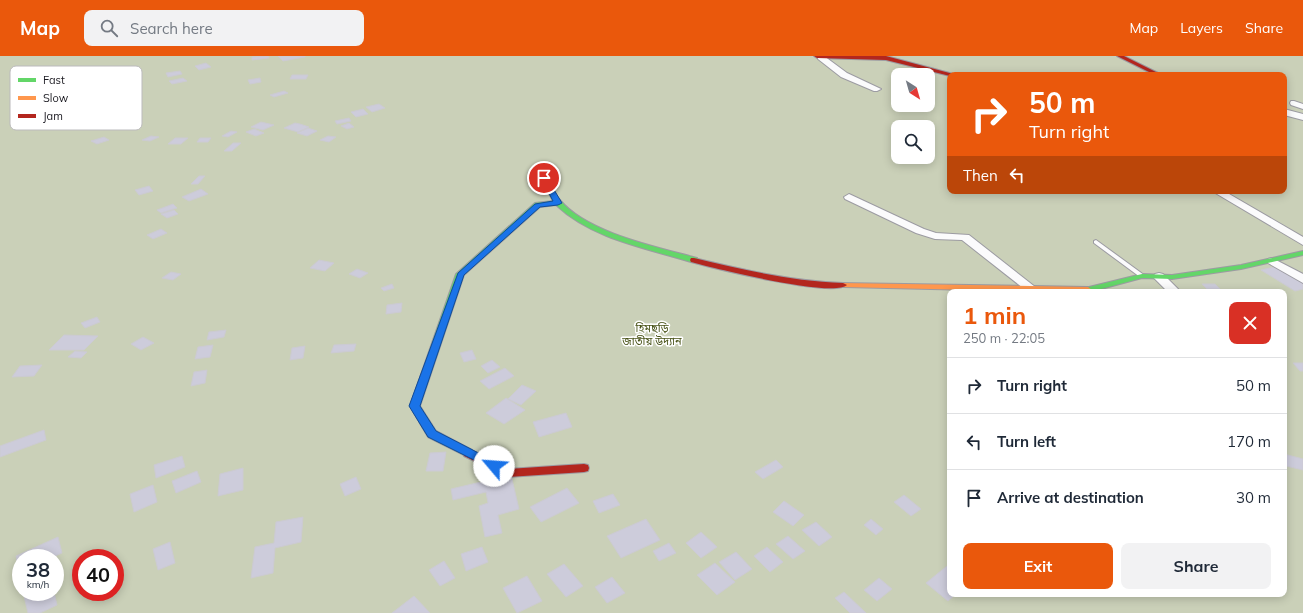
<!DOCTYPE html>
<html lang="en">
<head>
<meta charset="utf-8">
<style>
  :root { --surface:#fff; --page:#f2f2f3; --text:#1f2937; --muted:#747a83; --line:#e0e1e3; --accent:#ea580c }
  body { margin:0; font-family:Mulish,"Noto Sans Bengali",sans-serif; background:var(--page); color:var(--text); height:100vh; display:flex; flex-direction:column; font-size:15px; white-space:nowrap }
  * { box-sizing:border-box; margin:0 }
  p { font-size:13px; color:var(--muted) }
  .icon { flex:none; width:22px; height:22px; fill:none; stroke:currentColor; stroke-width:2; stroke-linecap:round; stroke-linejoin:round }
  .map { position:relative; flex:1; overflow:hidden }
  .panel { position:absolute; left:947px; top:233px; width:340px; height:308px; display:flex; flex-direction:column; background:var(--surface); border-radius:8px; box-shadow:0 2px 10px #0003 }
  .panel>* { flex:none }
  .hud { position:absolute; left:947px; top:16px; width:340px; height:122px; border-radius:8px; box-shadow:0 2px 10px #0003; background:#ea580c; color:#fff; overflow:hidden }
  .needle { width:26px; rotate:143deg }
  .fabs { position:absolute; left:891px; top:12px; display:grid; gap:8px }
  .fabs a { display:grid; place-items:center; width:44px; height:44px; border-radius:8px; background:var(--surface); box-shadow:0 2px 10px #0003; font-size:20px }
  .speed { position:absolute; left:12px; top:493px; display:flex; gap:8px; font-size:20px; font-weight:700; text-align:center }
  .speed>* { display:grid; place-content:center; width:52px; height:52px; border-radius:50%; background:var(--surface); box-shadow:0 2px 10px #0003; line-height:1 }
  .speed small { font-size:10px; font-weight:400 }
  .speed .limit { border:6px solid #d22; background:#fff; color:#111 }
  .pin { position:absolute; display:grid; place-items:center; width:34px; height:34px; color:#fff; margin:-17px; border:2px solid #fff; border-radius:50%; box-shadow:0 1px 4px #0007 }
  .me { position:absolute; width:44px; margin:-22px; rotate:297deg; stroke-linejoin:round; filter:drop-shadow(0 0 3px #0008) }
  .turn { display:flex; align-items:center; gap:14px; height:84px; padding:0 16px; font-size:18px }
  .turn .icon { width:52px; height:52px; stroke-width:2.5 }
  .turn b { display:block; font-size:28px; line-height:34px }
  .then { display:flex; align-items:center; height:38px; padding:0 16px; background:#0003; gap:8px; font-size:15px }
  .round { display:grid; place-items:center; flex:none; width:42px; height:42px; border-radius:8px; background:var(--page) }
  .overview { display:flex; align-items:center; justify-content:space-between; height:68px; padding:0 16px }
  h1 { font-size:24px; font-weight:700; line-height:30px; color:var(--accent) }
  .cta { display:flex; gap:8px; margin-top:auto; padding:8px 16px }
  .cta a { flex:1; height:46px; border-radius:8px; background:var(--accent); color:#fff; font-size:16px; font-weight:700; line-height:46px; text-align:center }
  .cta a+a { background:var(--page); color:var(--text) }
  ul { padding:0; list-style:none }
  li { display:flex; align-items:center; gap:12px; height:56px; padding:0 16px; border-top:1px solid var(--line) }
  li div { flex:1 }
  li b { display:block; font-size:15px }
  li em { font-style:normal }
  header { display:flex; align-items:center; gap:24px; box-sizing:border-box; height:56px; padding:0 20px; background:var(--accent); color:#fff }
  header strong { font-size:19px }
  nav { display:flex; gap:22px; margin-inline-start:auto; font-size:14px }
  .search { width:280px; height:36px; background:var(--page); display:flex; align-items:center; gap:10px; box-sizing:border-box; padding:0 14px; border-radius:8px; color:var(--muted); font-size:15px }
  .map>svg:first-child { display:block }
</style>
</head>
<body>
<header>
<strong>Map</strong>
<div class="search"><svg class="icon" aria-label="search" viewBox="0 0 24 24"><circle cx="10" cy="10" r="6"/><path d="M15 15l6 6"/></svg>Search here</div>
<nav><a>Map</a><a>Layers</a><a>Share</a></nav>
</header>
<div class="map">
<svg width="1303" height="557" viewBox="0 0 1303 557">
  <rect width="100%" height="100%" fill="#e6e4ee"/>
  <path fill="#cad0b8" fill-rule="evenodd" d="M0 0H1303V557H0ZM898 19H928V49H898ZM950 19H1284V135H950ZM898 71H928V101H898ZM950 236H1284V538H950ZM21 502H55V536H21ZM81 502H115V536H81Z"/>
  <path fill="#cdccdb" stroke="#cccbd2" d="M268 0 269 2 252 4V1Z
    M278 0H305V1L283 5Z
    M206 7 211 11 199 14 195 10Z
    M180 15 182 18 168 21 166 17Z
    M292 19H308L306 23H290Z
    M183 22 187 25 172 28 169 25Z
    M260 22 261 26 250 28 248 24Z
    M284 35 288 37 274 41 270 39Z
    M379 48 385 52 372 56 366 51Z
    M363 53 368 58 356 61 351 56Z
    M349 62 351 65 337 68 335 65Z
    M261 66 274 69 263 74 251 71Z
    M295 67 300 68 309 71 298 76 284 72Z
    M349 67 354 71 347 73 341 70Z
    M308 72 317 75 307 80 297 77Z
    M254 73 264 77 256 80 246 76Z
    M231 75 237 76 228 81 222 80Z
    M151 80 159 81 150 85 142 84Z
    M328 80 336 81 329 86 320 84Z
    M104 81 109 84 97 88 91 85Z
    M175 82H188L181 88H168Z
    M200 82H211L208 86H197Z
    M233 87H241L232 95H224Z
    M199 120H205L198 128H191Z
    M149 130 153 135 139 139 135 134Z
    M201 133 208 138 189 145 182 141Z
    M173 148 177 152 161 157 157 154Z
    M174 154 178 158 167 162 161 158Z
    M161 173 167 177 153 183 147 179Z
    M319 204 334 207 325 215 310 212Z
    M1274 211 1303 227V233L1295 235 1261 214Z
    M357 213 368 217 360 222 349 218Z
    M171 216 181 218 173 224 162 222Z
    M392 228 394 232 384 235 381 232Z
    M1202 228H1215L1220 233H1207Z
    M402 247 401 256 386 258 387 249Z
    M97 261 100 266 85 272 81 267Z
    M226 274 224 281 207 284 209 276Z
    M64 279 98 280 84 294H49Z
    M143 281 154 287 141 294 131 288Z
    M356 288 354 295 331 297 334 289Z
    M213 289 210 301 195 303 198 291Z
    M305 290 303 302 290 304 292 292Z
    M472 294 476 303 464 306 460 297Z
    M75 295 87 296 81 302 68 301Z
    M492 304 500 311 488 317 481 310Z
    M1293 307H1303V315H1300Z
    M42 309 34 320 12 321 20 310Z
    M505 312 514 320 489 333 480 325Z
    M207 314 205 327 191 330 194 316Z
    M522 329 536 335 521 349 508 343Z
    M506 342 525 354 504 368 486 357Z
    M566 357 572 371 539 381 533 366Z
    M44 374 46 384 0 401V390Z
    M446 396 443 415H426L430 397Z
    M1284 398 1303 403V414L1286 410Z
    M182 400 185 411 156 422 154 409Z
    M776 404 783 411 763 423 755 416Z
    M243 412V434L218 440 220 418Z
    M197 415 201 426 176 437 172 425Z
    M511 419 519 453 498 459 502 477 485 481 479 450 488 447 486 436 453 444 451 433Z
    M356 421 361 433 345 440 340 428Z
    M153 429 157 446 134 456 130 438Z
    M567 432 579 447 541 466 530 451Z
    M613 438 620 449 599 457 593 445Z
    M904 439 921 453 911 460 894 446Z
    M784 445 804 459 793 470 773 456Z
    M303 461 301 486 275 492 273 517 251 522 255 491 274 487 276 466Z
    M646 463 660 484 621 502 607 480Z
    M871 463 883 473 876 479 864 469Z
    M816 466 832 481 819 490 802 474Z
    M701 476 717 491 701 502 686 487Z
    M788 480 805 495 793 503 776 488Z
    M58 481 62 497 51 502H21V525L16 500Z
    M170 486 175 507 158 514 153 493Z
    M669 487 676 497 659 505 653 495Z
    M482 491 488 506 466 515 461 498Z
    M767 491 783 506 770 516 754 500Z
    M736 496 752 513 735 524 719 506Z
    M444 505 455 522 440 530 429 514Z
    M715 507 735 526 717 539 697 519Z
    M564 508 583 530 566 541 547 518Z
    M947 510 950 512V538H956L948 545 926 527Z
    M527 520 542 545 517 557 503 532Z
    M612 521 625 537 607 547 595 531Z
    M879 522 892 533 877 545 864 534Z
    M23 536H54L57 549 40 557H28Z
    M844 536 866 557H850L835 542Z
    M414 540 430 557H392Z"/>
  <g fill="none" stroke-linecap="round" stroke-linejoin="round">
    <defs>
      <path id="lane" d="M1096 184 1144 219 1145 220 1144 221H1140L1094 187V185Z"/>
      <path id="street" d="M818 0H824L847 17 881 33 877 35H874L841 21 818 3Z
        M1291 45H1294L1303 48V53L1291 49 1290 47Z
        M1284 53 1303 58V64L1284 59Z
        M1212 135H1224L1303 181V189Z
        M849 138 924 173 936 177 969 179 1039 234 1038 236H1028L962 184 935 183 916 177 845 143 844 141Z
        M1272 202 1303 218V227L1268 207 1266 205 1268 203Z
        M1159 217 1163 218 1181 236H1168L1153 221 1155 218Z"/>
      <path id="fast" d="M544 121 547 123C551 130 554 138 560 144 587 177 657 191 697 202L698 204 697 206H691C646 192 592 183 556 149L540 151 464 219 420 350 436 375 472 394 473 397 472 400 468 401 428 381 410 350 456 218 535 147 553 145 541 123Z
        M1303 195V199L1241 213 1172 223 1142 222 1090 236H1085L1084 234 1085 232 1142 218 1172 219 1241 209Z"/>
      <path id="slow" d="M840 227 1088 231 1092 234 1090 236H1063L843 231 839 229Z"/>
      <path id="jam" d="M814 0H886L957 19 950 20 886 4 817 2Z
        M1117 0H1124L1162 19H1155Z
        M691 202H694C744 214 791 225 843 227L847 229C833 242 713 212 691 206L690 204Z
        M468 393 508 413 584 408 588 409 589 412 588 415 584 416 507 421 464 400 463 397 464 394Z"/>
    </defs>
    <use href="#lane" stroke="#9c9ba2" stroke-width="2"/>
    <use href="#street" stroke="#9c9ba2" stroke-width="2"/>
    <use href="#fast" stroke="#9c9ba2" stroke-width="2"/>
    <use href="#slow" stroke="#9c9ba2" stroke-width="2"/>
    <use href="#jam" stroke="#9c9ba2" stroke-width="2"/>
    <use href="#lane" fill="#fbfbfc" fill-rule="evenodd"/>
    <use href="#street" fill="#fbfbfc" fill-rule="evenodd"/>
    <use href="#fast" fill="#63d668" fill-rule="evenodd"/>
    <use href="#slow" fill="#ff974d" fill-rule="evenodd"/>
    <use href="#jam" fill="#b3261e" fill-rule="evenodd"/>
  </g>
  <path fill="#1a73e8" stroke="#114b97" d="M544 120 547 122 562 147 558 149 540 151 464 219 420 350 436 375 498 407 500 410 498 413 494 414 428 381 409 350 458 217 535 148 553 145 541 122Z"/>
  <g text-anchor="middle" stroke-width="3" stroke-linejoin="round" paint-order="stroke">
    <g font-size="11" fill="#475116" stroke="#fff">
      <text x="652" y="276">হিমছড়ি<tspan x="652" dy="13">জাতীয় উদ্যান</tspan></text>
    </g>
  </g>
  <rect x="10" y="10" width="132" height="64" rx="6" fill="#fff" stroke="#bbbabc" stroke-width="1"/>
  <rect x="18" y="22" width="18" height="4" fill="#63d668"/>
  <rect x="18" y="40" width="18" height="4" fill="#ff974d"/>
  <rect x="18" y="58" width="18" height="4" fill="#b3261e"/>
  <g font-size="11" fill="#1b1a21">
    <text x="43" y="28">Fast</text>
    <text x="43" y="46">Slow</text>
    <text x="43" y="64">Jam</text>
  </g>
</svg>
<div class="fabs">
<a><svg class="needle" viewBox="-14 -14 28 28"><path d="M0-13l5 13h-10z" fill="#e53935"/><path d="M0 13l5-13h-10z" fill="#747a83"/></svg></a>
<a><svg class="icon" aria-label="search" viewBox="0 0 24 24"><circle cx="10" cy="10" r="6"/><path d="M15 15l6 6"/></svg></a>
</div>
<div class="speed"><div>38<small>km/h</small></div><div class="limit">40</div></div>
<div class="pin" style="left:544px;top:122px;background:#d93025"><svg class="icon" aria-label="arrive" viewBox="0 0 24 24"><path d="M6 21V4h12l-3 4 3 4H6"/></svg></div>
<svg class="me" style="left:494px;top:410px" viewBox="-20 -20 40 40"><circle r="19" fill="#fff"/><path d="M0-13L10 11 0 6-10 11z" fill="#1a73e8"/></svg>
<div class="hud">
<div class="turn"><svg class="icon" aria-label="right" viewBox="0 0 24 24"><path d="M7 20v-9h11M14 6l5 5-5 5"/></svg><div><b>50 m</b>Turn right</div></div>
<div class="then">Then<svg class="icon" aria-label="left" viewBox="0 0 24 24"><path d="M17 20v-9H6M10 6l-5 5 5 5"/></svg></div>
</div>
<section class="panel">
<div class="overview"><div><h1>1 min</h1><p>250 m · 22:05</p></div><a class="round" style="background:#d93025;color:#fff"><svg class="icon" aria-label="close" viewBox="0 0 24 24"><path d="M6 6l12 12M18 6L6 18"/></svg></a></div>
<ul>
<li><svg class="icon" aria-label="right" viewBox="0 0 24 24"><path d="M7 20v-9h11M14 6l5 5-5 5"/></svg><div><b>Turn right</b></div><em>50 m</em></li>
<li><svg class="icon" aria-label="left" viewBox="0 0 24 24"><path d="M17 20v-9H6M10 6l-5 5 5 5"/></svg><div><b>Turn left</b></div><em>170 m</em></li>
<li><svg class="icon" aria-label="arrive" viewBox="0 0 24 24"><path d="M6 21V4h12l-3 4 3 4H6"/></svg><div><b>Arrive at destination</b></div><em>30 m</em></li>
</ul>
<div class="cta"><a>Exit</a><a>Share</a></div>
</section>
</div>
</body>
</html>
